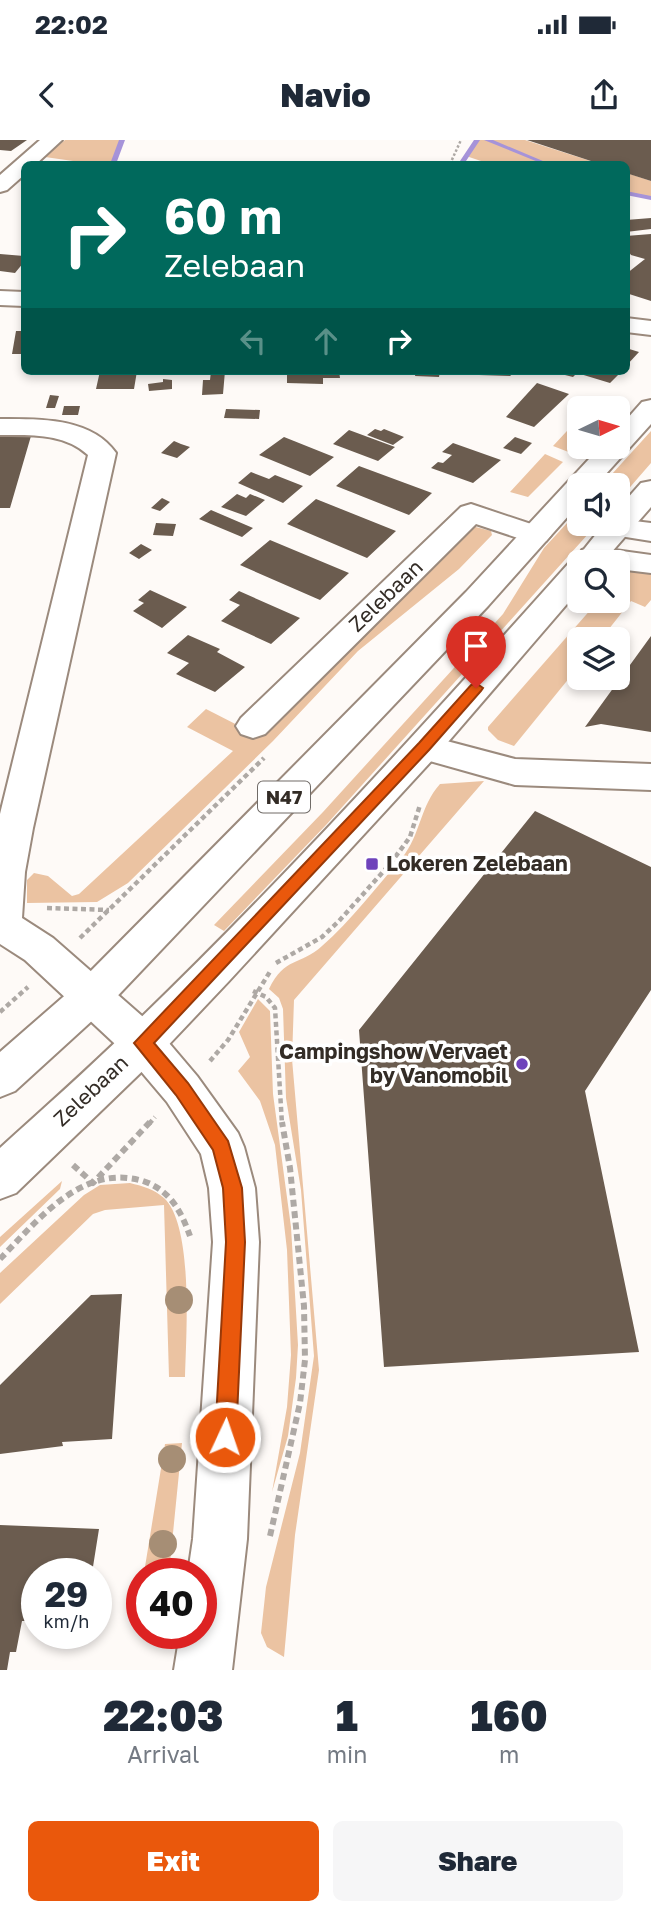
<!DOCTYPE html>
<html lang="en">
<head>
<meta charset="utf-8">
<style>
  :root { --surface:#fff; --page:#f6f6f7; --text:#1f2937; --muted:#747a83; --accent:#ea580c }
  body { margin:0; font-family:"Golos Text",sans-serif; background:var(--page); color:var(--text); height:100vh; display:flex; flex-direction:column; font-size:26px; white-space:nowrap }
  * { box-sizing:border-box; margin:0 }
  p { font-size:23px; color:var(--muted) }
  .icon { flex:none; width:38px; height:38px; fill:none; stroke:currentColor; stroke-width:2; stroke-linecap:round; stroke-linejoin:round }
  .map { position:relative; height:1530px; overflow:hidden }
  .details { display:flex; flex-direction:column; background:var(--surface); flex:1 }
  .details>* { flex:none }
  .banner { position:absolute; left:21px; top:21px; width:609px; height:214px; border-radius:10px; box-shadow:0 4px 10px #0003; background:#00695c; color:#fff; overflow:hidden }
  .needle { width:46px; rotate:85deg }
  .tools { position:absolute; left:567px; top:256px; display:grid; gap:14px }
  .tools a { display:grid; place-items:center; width:63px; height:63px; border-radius:10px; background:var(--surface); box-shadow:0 4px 10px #0003; font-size:35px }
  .speed { position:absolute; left:21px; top:1418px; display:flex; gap:14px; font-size:35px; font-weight:700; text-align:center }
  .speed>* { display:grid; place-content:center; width:91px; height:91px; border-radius:50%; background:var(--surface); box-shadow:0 4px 10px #0003; line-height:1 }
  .speed small { font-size:18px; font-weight:400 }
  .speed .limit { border:10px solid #d22; background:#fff; color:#111 }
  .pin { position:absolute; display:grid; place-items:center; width:60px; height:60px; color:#fff; margin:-72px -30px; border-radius:50% 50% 50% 0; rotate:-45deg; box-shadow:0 0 7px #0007 }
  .pin .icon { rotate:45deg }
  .me { position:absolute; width:77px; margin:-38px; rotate:3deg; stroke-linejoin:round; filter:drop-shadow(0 0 5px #0008) }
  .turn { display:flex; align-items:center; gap:24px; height:147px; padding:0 28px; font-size:32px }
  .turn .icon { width:91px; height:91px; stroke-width:2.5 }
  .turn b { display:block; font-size:49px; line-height:60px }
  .lanes { display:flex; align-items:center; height:66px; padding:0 28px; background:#0003; justify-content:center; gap:35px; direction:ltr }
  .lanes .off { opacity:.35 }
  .eta { display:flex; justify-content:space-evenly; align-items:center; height:119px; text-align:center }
  .eta b { font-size:42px; font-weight:800; line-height:49px }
  .cta { display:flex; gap:14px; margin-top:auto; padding:14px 28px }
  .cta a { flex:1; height:80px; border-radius:10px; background:var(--accent); color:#fff; font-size:28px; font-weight:800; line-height:80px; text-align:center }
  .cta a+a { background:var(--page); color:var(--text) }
  .status { display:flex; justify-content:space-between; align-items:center; height:49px; padding:0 35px; background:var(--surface); direction:ltr }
  .status svg { height:19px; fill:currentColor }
  header { display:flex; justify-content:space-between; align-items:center; height:91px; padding:0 28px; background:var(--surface); font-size:32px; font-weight:800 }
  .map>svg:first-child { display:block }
</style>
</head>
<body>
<div class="status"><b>22:02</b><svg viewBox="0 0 49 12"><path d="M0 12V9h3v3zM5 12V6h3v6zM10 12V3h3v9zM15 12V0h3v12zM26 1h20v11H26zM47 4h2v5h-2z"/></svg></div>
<header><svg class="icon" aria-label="back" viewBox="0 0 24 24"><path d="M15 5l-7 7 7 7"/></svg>Navio<svg class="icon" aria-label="share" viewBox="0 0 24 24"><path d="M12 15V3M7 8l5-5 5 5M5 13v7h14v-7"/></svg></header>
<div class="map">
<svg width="651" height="1530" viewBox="0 0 651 1530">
  <rect width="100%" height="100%" fill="#fefaf7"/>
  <path fill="#ebc3a2" d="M65 0H122L113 24H94L45 17Z
    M477 0H525L600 24H490L466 16Z
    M627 33 651 41V59L627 54Z
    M579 278V305L571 313 553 306Z
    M651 291V323L618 361V345H602Z
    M545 314 563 322 528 357 510 352Z
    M579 370V383H598L326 685 224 791 214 785 323 672 503 474 544 408Z
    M472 386 491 391 492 395 459 429 358 511 273 601 128 743 97 762 27 763V740L34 733 48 736 72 756 79 754 233 611 187 587 206 569 253 593 326 533Z
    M625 430 651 433V460L645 467 631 461 601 499H579V526L514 606 498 600 488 590V587L599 460H618V438Z
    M484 641 294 860 292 919 319 1230 295 1395 284 1517 267 1507 261 1493 266 1447 300 1313 314 1216 301 1050 286 958 283 869 279 858 269 849C285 816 300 826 322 806 351 781 376 747 402 718 421 694 420 666 440 644Z
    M258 859 270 871 273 954 291 1087 298 1205 296 1238 288 1296 272 1352 287 1267 291 1215 287 1110 275 1005 260 961 238 931 250 917 239 892Z
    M62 1041 60 1049 0 1107V1097Z
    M130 1043C142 1046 154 1049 164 1058 194 1086 186 1197 185 1237H169L164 1065 105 1070 93 1074 0 1164V1133L84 1055 100 1045Z
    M182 1303 169 1433H144L165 1304Z"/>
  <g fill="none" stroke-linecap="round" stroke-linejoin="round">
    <path fill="#a693d9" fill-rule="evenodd" d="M119 0H125L116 24H110Z
      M474 0H480L464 24H458Z
      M484 0H493L550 24H543Z
      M626 51 651 56V60L626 55Z"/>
  </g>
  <path fill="#6b5c4f" d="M0 0H27L11 11 0 10Z
    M527 0H651V41L626 33V24H600Z
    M651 78V89L626 92V80Z
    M651 94V161L626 153V134L645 119 631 115 626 108V96Z
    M0 114 24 116V122L15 133 0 131Z
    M16 191H24V214H12Z
    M626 208 639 212 626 226Z
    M100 231H137L134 249H96Z
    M211 231H225L223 254 202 255 203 240H210Z
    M287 231H339L340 238H323V244L287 243Z
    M416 231H440L439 237 415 236Z
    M479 231H516L510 236 479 235Z
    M573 231H622L610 243 577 233 573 237 553 232Z
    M163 239 172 240V249L149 251 148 244 163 242Z
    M537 243 569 254 534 287 506 277Z
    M50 255 59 256 55 268H46Z
    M64 266H80L78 275H62Z
    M226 269 260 270 259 279 224 278Z
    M375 289 381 291 384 289 404 297 393 305 367 295Z
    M349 290 395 307 378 321 333 304Z
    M0 295 31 296 10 368H0Z
    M284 297 334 317 310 336 259 315Z
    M515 297 532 303 521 314 503 308Z
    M174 301 181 304 190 307 177 318 161 313Z
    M453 303 501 320 473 343 431 328 438 322 443 323 452 315 442 312Z
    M359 326 432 353 409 375 336 346Z
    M251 332 269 339 275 335 303 346 283 363 238 343Z
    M237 354 246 358 250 354 265 360 246 376 221 367Z
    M162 358 170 362 160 371 151 368Z
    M316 359 396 391 367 418 287 384Z
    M211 370 253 388 242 397 199 379Z
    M156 383 176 384 173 396 153 395Z
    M270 400 349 433 320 460 240 425Z
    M141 404 152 410 139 419 129 413Z
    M150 450 187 467 162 488 133 471 144 463 138 460Z
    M239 451 300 478 271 504 221 481 240 465 229 460Z
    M188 495 220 509 217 512 245 527 215 552 176 534 189 523 167 513Z
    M651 496V592L601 584 585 587Z
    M535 671 651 727V850L585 951 639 1212 384 1227 359 890Z
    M122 1154 112 1299 62 1302 63 1306 0 1314V1245L91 1155Z
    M0 1385 99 1389 92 1433H37V1481H22L16 1512H10L7 1530H0Z"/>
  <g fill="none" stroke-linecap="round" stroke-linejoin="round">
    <defs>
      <path id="minor" d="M40 0H62L36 24H24V35L7 50 0 52V35Z
        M0 151 24 152V166L0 165Z
        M626 178 651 181V195L626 192Z
        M0 279C38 279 91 277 116 313L33 688 25 732 22 778 53 798 158 890 197 936 238 993 244 1007 255 1048 259 1102 247 1399 232 1530H174L180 1493H201V1433H188L193 1399 213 1102 209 1048 201 1014 167 962 128 916 25 820 0 804V674L88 315C64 293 31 295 0 295Z
        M471 364 546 389 551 395 546 401 536 404 476 384 265 594 253 598 241 594 236 586 241 578 461 367Z
        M618 379 651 383V401L607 394 602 388 606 383H618Z
        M593 407 651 415V433L618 429V422H582L578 416 582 410Z
        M424 595 515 619 651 624V650L515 645 412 616 407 607 412 598Z"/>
      <path id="major" d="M651 260V284L596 345H579V364L488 466 106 868 15 951 0 957V912L78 844 466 452 601 306H618V289L642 262Z
        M651 341V367L603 422H579V450L436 616 229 841 158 916 16 1053 0 1059V1008C43 969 87 930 128 890 282 742 426 583 568 424L573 423 605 383H618V369L641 343Z"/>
    </defs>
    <use href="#minor" stroke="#9b8a7d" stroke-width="4"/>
    <use href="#major" stroke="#9b8a7d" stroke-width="4"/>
    <path stroke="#aea9a5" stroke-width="2.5" stroke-dasharray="2.5 2" stroke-linecap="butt" d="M450 24 461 0"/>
    <path stroke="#aea9a5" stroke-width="4.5" stroke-dasharray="5 3.5" stroke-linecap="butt" d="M47 768 109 770
      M80 798 264 618
      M276 823 322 797 339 781 390 724 410 697 420 665
      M253 851 266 857 275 868 282 984
      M0 872 28 847
      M210 921 228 900 271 830
      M149 984 155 977"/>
    <path stroke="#aea9a5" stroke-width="6" stroke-dasharray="7 4.5" stroke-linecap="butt" d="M73 1025 93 1043 150 982
      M0 1119C38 1080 82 1023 143 1041 170 1050 181 1071 190 1096
      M270 1396 300 1263 305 1220 304 1166 290 1028 282 982"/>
    <use href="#minor" fill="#fff" fill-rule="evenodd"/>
    <use href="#major" fill="#fff" fill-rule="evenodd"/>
  </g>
  <g fill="#a68e75">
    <circle cx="179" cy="1160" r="14"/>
    <circle cx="172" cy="1319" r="14"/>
    <circle cx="163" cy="1404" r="14"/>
  </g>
  <path fill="#ea580c" stroke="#983908" stroke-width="2" d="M476 543 483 548 481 551 429 610 154 903 188 943 228 1001 242 1048 245 1102 236 1297 233 1305 225 1308 218 1305 215 1297 226 1102 223 1048 213 1010 176 955 134 903 419 603 471 545Z"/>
  <g fill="#6f43bb" stroke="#fff" stroke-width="2.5">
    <rect x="365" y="717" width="14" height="14" rx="3.5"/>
    <circle cx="522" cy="924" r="7"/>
  </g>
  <g text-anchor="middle" stroke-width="7" stroke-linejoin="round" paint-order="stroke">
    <rect fill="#fff" stroke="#706b67" stroke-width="2" x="258" y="641.5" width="52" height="31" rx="5"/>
    <g font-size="19" font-weight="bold" fill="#332c26">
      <text x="284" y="664">N47</text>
    </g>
    <g font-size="21" fill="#332c26" stroke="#fff">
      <text transform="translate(386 456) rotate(-44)" y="7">Zelebaan</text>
      <text transform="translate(91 951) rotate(-43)" y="7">Zelebaan</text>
    </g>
    <g font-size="21" font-weight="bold" fill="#332c26" stroke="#fff" text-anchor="start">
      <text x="386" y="731">Lokeren Zelebaan</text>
      <text x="508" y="919" text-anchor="end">Campingshow Vervaet<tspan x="508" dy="24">by Vanomobil</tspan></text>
    </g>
  </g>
</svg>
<div class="tools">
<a><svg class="needle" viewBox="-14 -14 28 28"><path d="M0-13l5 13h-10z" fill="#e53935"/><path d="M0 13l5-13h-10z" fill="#747a83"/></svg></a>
<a><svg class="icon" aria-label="sound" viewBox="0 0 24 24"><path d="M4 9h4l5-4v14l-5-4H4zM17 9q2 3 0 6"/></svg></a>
<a><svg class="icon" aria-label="search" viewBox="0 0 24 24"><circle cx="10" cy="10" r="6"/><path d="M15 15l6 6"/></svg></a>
<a><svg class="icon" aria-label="layers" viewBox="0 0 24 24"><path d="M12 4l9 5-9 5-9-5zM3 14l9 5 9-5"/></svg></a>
</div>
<div class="speed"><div>29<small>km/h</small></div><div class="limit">40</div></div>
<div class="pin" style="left:476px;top:548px;background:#d93025"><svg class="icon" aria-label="arrive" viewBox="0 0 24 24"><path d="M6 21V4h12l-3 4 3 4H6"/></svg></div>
<svg class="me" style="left:225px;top:1297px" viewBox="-20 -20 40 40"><circle r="17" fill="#ea580c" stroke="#fff" stroke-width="3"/><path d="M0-11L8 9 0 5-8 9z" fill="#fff"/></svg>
<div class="banner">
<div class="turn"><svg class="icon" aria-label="right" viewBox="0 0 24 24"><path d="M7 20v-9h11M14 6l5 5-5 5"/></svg><div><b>60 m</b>Zelebaan</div></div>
<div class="lanes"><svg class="icon off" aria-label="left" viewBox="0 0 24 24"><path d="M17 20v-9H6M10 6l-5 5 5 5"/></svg><svg class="icon off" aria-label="ahead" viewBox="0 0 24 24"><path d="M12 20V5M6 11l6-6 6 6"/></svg><svg class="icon" aria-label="right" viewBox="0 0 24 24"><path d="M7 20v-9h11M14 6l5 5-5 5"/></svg></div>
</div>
</div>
<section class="details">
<div class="eta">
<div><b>22:03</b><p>Arrival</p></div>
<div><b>1</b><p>min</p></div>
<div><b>160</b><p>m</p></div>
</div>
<div class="cta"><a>Exit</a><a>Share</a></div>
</section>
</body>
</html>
